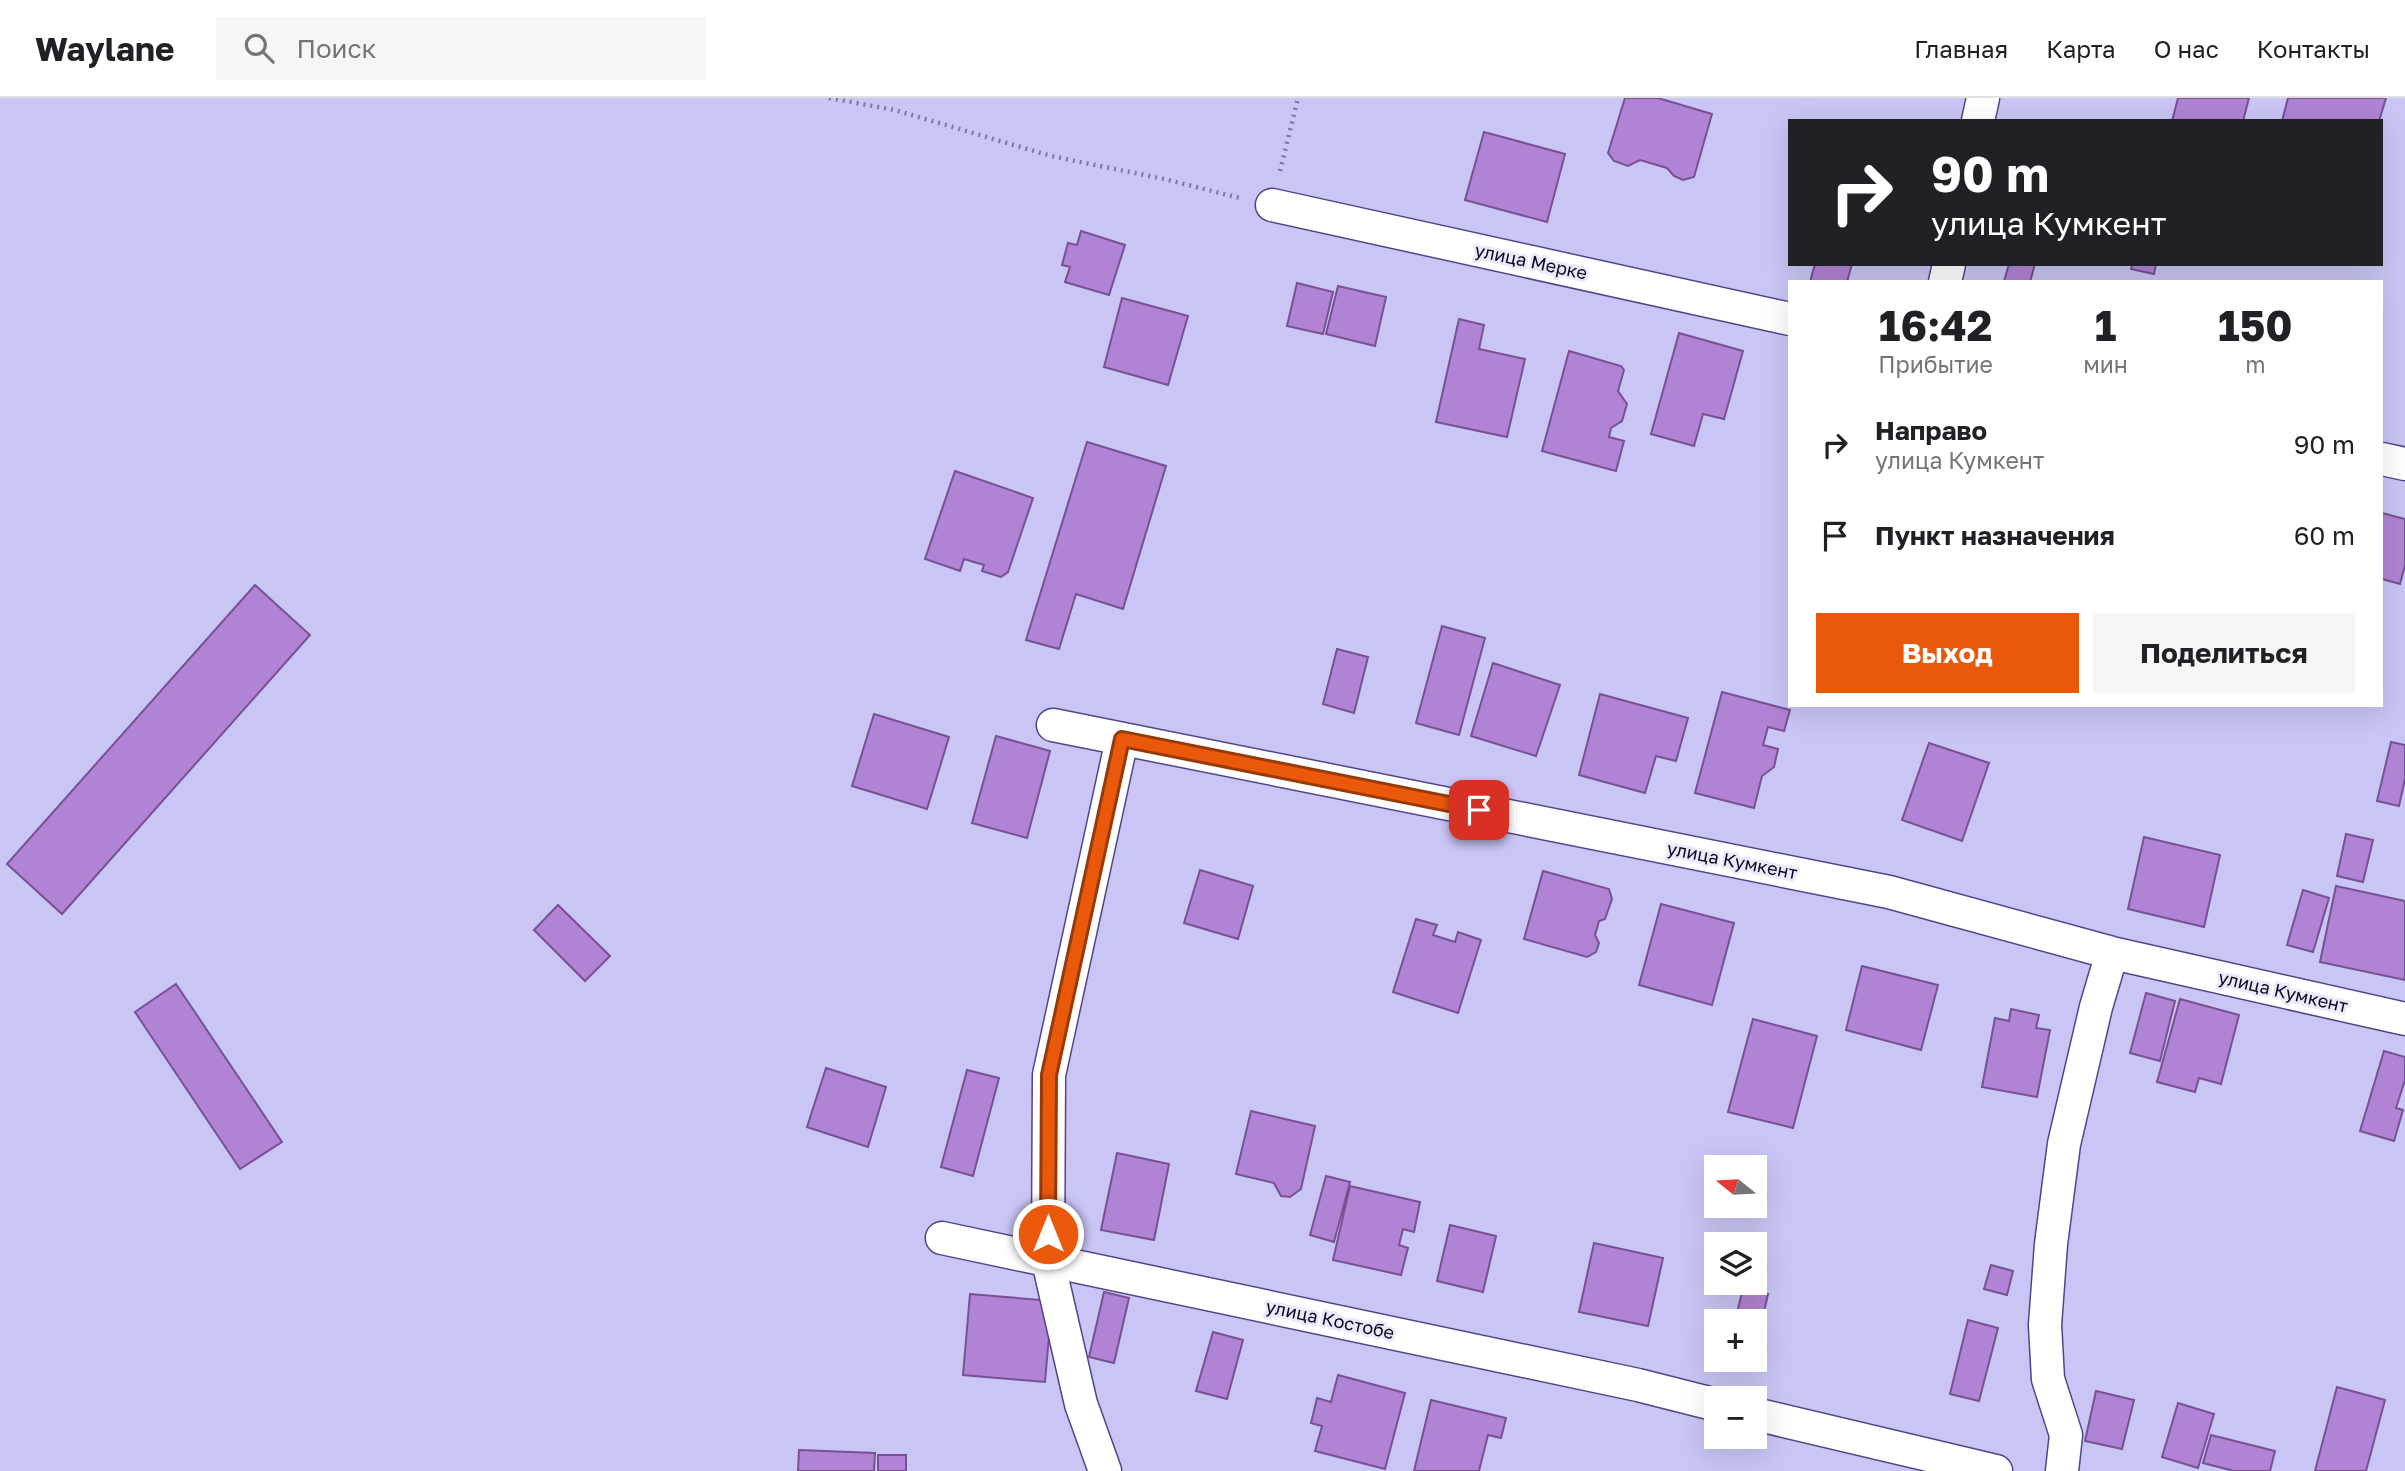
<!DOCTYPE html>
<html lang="ru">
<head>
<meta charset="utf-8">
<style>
  :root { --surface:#fff; --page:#f6f6f6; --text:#202124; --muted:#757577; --line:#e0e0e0; --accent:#ea580c }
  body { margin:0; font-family:"Golos Text",sans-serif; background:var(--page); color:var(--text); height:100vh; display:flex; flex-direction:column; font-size:26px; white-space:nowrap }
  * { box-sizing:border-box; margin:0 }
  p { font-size:23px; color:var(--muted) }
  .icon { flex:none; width:38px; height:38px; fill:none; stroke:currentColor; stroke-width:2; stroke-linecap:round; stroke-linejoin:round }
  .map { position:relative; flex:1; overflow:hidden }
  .panel { position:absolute; left:1788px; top:182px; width:595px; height:427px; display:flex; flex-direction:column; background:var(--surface); border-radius:0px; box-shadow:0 7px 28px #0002 }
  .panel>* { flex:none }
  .top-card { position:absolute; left:1788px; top:21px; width:595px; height:147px; border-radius:0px; box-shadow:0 7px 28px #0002; background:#202124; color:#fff; overflow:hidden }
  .needle { width:46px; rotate:288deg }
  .controls { position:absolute; left:1704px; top:1057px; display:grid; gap:14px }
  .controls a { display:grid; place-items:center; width:63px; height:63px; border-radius:0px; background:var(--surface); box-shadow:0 7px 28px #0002; font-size:35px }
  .pin { position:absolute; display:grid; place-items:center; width:60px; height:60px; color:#fff; margin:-30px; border-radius:14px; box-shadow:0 4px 10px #0006 }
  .me { position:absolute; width:77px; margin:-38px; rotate:0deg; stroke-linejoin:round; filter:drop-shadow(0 0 5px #0008) }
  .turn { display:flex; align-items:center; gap:24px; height:147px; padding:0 28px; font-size:32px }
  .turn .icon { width:91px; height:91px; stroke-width:2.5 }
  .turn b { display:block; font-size:49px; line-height:60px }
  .eta { display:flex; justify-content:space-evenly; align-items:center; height:119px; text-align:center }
  .eta b { font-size:42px; font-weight:700; line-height:49px }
  .cta { display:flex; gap:14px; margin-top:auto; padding:14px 28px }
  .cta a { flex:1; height:80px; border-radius:0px; background:var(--accent); color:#fff; font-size:28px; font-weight:700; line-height:80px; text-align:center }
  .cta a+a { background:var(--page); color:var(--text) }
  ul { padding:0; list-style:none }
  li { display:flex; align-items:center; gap:21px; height:91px; padding:0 28px }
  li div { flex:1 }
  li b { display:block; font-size:26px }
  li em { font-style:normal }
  header { display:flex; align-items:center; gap:42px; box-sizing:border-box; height:98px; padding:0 35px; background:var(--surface); border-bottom:2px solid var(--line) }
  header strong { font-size:33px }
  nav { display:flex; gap:38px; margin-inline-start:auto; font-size:24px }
  .search { width:490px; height:63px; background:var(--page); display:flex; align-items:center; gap:18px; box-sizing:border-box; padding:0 24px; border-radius:0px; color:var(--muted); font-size:26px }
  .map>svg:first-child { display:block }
</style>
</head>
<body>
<header>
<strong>Waylane</strong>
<div class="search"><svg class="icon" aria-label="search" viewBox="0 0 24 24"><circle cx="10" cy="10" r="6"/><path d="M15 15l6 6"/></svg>Поиск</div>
<nav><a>Главная</a><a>Карта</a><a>О нас</a><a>Контакты</a></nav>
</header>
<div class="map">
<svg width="2405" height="1373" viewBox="0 0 2405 1373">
  <rect width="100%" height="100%" fill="#c9c5f4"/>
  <path fill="#b183d4" stroke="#775193" stroke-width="2" d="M1625 0H1658L1712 16 1694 79 1683 82 1674 78 1667 70 1640 62 1628 68 1614 63 1608 55Z
    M2178 0H2249L2243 23H2172Z
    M2288 0H2386L2379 23H2282Z
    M1484 34 1565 56 1547 124 1465 102Z
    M1081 133 1125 147 1109 197 1065 184 1070 169 1062 167 1068 145 1077 147Z
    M1815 166H1852L1847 184H1810Z
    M2009 166H2035L2030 184 2004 183Z
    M2132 166H2156L2154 176 2131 171Z
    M1297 185 1333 194 1323 236 1287 228Z
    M1338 188 1386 199 1375 248 1326 236Z
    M1122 200 1188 218 1168 287 1104 269Z
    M1459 221 1484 227 1479 251 1525 261 1507 339 1436 324Z
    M1679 235 1743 253 1724 321 1703 316 1694 348 1651 336Z
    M1569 253 1621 268 1624 272 1618 293 1627 306 1622 323 1611 330 1609 339 1624 343 1616 373 1542 353Z
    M1087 344 1166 368 1123 511 1076 496 1059 551 1026 542Z
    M955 373 1033 400 1008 474 1001 479 982 473 984 467 964 461 960 473 925 461Z
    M2382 415 2405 421V467L2400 486 2382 481Z
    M255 487 310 537 62 816 7 766Z
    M1442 528 1485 540 1459 637 1416 625Z
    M1337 551 1368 559 1354 615 1323 606Z
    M1493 565 1560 587 1536 658 1471 638Z
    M1722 594 1790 612 1784 633 1768 629 1763 647 1778 651 1774 669 1762 678 1754 710 1695 695Z
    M1600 596 1688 620 1676 663 1656 658 1645 695 1579 677Z
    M874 616 949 639 927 711 852 688Z
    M996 638 1050 653 1027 740 972 725Z
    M2391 644 2405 647V681L2399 708 2377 703Z
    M1929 645 1989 665 1962 743 1902 722Z
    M2346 736 2373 742 2363 784 2337 778Z
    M2144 739 2220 757 2204 829 2128 811Z
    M1200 772 1253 788 1238 841 1184 825Z
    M1543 773 1609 791 1612 801 1605 821 1599 823 1595 837 1599 845 1596 854 1587 859 1524 841Z
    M2336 788 2405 803V882L2320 864Z
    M2303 792 2329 800 2313 854 2287 847Z
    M1661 806 1734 825 1712 907 1639 887Z
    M558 807 610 858 585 883 534 832Z
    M1416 821 1437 827 1433 837 1455 844 1458 834 1481 842 1458 915 1393 894Z
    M1862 868 1938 887 1921 952 1846 932Z
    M176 886 282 1044 240 1071 135 914Z
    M2146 895 2175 903 2160 963 2130 955Z
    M2180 901 2239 917 2221 986 2199 980 2195 994 2157 984Z
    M2011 911 2039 917 2036 930 2050 932 2037 999 1982 989 1995 920 2009 923Z
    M1753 921 1817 938 1793 1030 1728 1014Z
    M2384 953 2405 959V982L2396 1010 2403 1012 2394 1043 2360 1033Z
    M826 970 886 989 868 1049 807 1029Z
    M967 972 999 980 973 1078 941 1069Z
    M1251 1013 1315 1028 1301 1091 1290 1099 1281 1098 1274 1085 1236 1076Z
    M1117 1055 1169 1066 1154 1142 1101 1132Z
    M1326 1078 1350 1084 1334 1144 1310 1137Z
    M1350 1088 1420 1104 1414 1134 1403 1131 1399 1147 1408 1150 1401 1177 1333 1162Z
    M1450 1127 1496 1138 1483 1194 1437 1183Z
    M1594 1145 1663 1160 1648 1228 1579 1214Z
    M1991 1167 2013 1173 2007 1197 1984 1191Z
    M1743 1190 1768 1196 1756 1251 1755 1223H1735Z
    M1104 1194 1129 1200 1114 1265 1089 1259Z
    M970 1196 1052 1203 1045 1284 963 1277Z
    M1968 1222 1998 1230 1979 1303 1950 1296Z
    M1213 1234 1243 1242 1227 1301 1196 1293Z
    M1338 1277 1405 1295 1385 1371 1315 1353 1322 1328 1311 1325 1317 1300 1331 1304Z
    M2337 1289 2385 1302 2366 1373H2315Z
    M2096 1293 2134 1302 2122 1351 2085 1343Z
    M1431 1302 1506 1320 1501 1340 1488 1337 1479 1373H1414Z
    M2178 1305 2214 1316 2198 1370 2162 1359Z
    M2211 1337 2275 1353 2270 1373H2234L2203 1365Z
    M799 1352 875 1355 874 1373H798Z
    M878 1357H906V1373H878Z"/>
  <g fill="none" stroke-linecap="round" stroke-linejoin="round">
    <defs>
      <path id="street" d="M1978 23 1983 0
        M1272 107 1790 221
        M1945 184 1949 166
        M2382 361 2405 366
        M1053 627 1889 794 2112 855 2405 921
        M942 1140 1638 1287 1717 1307
        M1755 1316 1996 1373
        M1105 1373 1081 1306 1048 1163 1049 977 1122 641
        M2062 1373 2066 1337 2048 1281 2045 1227 2051 1146 2064 1046 2096 909 2112 855"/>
    </defs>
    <use href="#street" stroke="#514589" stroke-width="35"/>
    <path stroke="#7d789f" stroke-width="4.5" stroke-dasharray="2 5" stroke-linecap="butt" d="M829 0 895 12 1051 58 1164 81 1240 100
      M1280 73 1298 0"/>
    <use href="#street" stroke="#fff" stroke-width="32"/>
  </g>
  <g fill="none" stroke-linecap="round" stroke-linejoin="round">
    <defs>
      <path id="route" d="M1048 1136 1049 977 1122 641 1479 712"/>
    </defs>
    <use href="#route" stroke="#983908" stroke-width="18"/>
    <use href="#route" stroke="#ea580c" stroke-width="12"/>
  </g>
  <g text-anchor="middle" stroke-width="6" stroke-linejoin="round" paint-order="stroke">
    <g font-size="18" fill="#0e0823" stroke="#ebeafa">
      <text transform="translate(1531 164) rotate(12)" y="6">улица Мерке</text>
      <text transform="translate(1732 763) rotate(11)" y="6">улица Кумкент</text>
      <text transform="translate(2283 894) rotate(13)" y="6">улица Кумкент</text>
      <text transform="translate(1330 1222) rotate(12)" y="6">улица Костобе</text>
    </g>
  </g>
</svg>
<div class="controls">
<a><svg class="needle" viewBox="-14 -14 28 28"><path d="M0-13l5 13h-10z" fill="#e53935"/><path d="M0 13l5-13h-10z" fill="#757577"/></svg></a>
<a><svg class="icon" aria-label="layers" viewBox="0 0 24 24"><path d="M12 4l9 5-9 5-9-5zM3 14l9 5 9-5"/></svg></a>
<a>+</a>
<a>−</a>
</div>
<div class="pin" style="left:1479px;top:712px;background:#d93025"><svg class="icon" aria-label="arrive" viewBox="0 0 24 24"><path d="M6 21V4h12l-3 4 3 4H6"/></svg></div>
<svg class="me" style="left:1048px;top:1136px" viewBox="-20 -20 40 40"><circle r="17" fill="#ea580c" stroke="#fff" stroke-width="3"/><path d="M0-11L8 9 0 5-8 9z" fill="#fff"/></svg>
<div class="top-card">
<div class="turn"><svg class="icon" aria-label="right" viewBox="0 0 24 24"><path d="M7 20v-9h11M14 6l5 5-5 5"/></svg><div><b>90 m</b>улица Кумкент</div></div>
</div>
<section class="panel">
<div class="eta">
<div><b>16:42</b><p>Прибытие</p></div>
<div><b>1</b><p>мин</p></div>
<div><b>150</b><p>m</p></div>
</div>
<ul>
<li><svg class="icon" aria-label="right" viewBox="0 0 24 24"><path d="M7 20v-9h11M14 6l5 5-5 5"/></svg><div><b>Направо</b><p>улица Кумкент</p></div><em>90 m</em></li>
<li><svg class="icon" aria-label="arrive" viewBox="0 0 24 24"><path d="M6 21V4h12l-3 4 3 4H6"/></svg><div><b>Пункт назначения</b></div><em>60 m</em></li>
</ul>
<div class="cta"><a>Выход</a><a>Поделиться</a></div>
</section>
</div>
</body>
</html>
